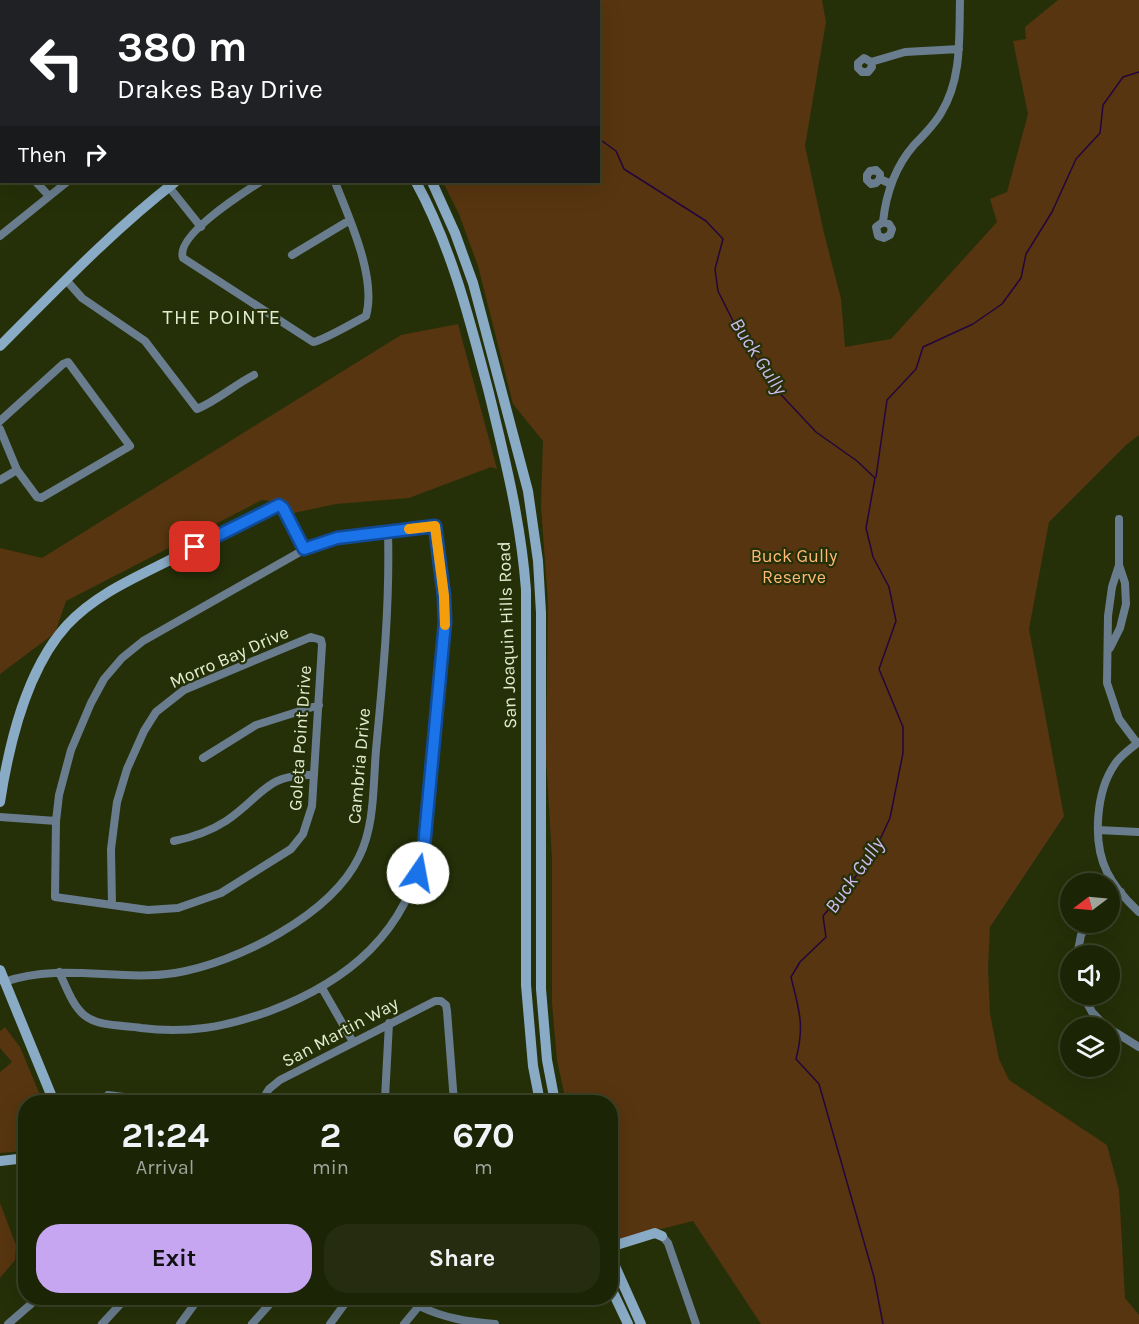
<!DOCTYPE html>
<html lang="en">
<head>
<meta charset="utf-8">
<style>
  :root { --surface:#1c2406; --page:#252c10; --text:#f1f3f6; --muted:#a0a49b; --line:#3a4128; --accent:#c6a6f0 }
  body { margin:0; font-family:Karla,sans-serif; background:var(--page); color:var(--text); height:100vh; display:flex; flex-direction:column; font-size:22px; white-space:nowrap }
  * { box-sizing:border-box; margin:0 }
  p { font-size:20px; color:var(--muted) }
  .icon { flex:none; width:33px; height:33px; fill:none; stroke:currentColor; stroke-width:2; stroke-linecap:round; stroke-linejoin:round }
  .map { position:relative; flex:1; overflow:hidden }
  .panel { position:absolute; left:18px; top:1095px; width:600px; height:210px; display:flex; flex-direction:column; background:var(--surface); border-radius:24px; box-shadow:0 6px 24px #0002,0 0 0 2px var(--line) }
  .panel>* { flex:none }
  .banner { position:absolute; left:0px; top:0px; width:600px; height:183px; box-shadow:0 6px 24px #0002,0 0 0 2px var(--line); background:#202124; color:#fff; overflow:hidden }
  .needle { width:39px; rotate:254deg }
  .controls { position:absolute; left:1060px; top:873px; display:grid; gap:12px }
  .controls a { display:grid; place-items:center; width:60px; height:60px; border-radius:50%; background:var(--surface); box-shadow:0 6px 24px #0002,0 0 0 2px var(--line); font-size:30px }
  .pin { position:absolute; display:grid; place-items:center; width:51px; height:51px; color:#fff; margin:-26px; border-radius:12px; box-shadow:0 3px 9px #0006 }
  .me { position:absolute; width:66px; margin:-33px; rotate:12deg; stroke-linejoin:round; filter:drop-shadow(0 0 4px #0008) }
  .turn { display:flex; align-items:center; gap:21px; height:126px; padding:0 18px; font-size:27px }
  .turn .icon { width:78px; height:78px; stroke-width:2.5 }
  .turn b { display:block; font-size:42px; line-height:51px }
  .then { display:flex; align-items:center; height:57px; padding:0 18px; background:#0003; gap:12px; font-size:22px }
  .eta { display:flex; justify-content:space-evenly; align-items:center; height:102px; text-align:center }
  .eta b { font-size:36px; font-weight:700; line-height:42px }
  .button { display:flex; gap:12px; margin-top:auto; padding:12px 18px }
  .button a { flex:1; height:69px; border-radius:24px; background:var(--accent); color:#111; font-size:24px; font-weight:700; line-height:69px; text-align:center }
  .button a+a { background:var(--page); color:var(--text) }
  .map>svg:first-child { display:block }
</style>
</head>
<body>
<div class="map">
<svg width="1139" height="1324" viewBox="0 0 1139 1324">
  <rect width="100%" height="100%" fill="#253008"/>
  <path fill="#573510" d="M458 0H822L826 22 805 146 824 233 841 299 845 347 891 339 997 222 990 199 1007 192 1028 114 1013 41 1026 39 1025 27 1058 0H1139V435L1126 445 1049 522 1029 629 1064 816 990 927 988 968 990 1014 999 1059 1009 1080 1107 1145 1119 1190 1125 1298 1139 1315V1324H761L693 1221 613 1241 610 1227V1102H566L557 1060 552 1003V858L546 757 548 602 541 506 543 441 513 404 478 266 459 214 443 182H598V2Z
    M458 324 497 469 491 467 409 498 336 504 289 514 281 502 262 500 66 601 55 633 0 674V548L42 558 401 335Z
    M5 1027 20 1047 43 1102H26L25 1151 0 1153V1072L12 1062 0 1048V1031Z
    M0 1203 16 1245 15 1260 0 1278Z"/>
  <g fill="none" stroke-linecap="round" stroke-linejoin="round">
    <path stroke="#24063d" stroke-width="1.5" d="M584 2V0
      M598 138 616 151 624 169 706 221 723 239 715 269 718 291 733 321 772 385 816 432 857 461 875 478 866 528 873 557 889 587 896 621 879 669 903 727V753L890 818 876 848 851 883 823 916 826 937 800 962 791 977C799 1010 805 1025 796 1059L819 1084 874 1277 883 1324
      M876 477 887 400 916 369 923 347 973 324 1002 304 1021 278 1026 254 1052 212 1076 159 1100 133 1103 105 1123 77 1139 72"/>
    <path stroke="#697d8e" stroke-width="8" d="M118 0 120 2
      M224 0 225 2
      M334 0 335 2
      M871 62 872 67 868 72H862L858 68V63L864 58 871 62 905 52 959 49
      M0 82H2
      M880 179 876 183 871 184 867 180V175L870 171 876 170 880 174V179L891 184
      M36 182 49 196
      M260 182C243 193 175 236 183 258L313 342C322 341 355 322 366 316 377 278 349 218 335 182
      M169 187 201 227
      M883 222 889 224 892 229 890 235 884 238 878 236 876 227 883 222C886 193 895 167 914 145 924 135 934 125 941 113 962 79 959 38 960 0
      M0 236 67 182
      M292 255 350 220
      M67 281 82 298 145 341 197 409C217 401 234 385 254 375
      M0 421 63 364 68 362 130 446 41 498 37 497 17 470 0 429
      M0 480 17 470
      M1119 565 1112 587 1108 616 1107 683 1119 719 1137 743
      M1110 648 1120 628 1126 604 1125 583 1119 565V519
      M1139 742C1131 748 1120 756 1115 764 1096 791 1092 842 1107 872 1114 886 1127 901 1139 912
      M203 758 256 725 319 705
      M0 817 56 821
      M1098 830 1139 832
      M174 841C194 837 209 832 226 821 262 797 266 773 314 775
      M1110 900 1121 892
      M1077 956 1081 935 1089 922
      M59 972C66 986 72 1005 84 1015 98 1027 124 1025 141 1028 187 1034 226 1027 270 1011 349 981 407 932 424 847L445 622 444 596 434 526 337 538 314 544 143 641 122 658 104 679 91 703 71 750 59 795 56 821 55 897 148 910 178 908 221 893 291 849 303 834 312 806 322 645 321 640 311 637 184 690 156 712 144 731 127 769 117 802 111 849 112 905
      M4 982C63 962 117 982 175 973 237 963 331 915 359 857 375 825 373 785 376 750 383 677 390 605 388 532
      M322 988 353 1042
      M1082 994 1092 1012 1107 1028
      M1110 1029 1139 1047
      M108 1095 164 1102
      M385 1098 389 1023
      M261 1102 269 1089 280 1080 435 1001H441L446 1005 447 1011 454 1102
      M662 1236 668 1243 696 1324
      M419 1306C444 1318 468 1322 495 1324
      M8 1324 38 1298
      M102 1324 126 1298
      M180 1324 199 1298
      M252 1324 275 1298
      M330 1324 349 1298
      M404 1324 419 1306 421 1298"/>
    <path stroke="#8aabc6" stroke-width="10" d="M288 0 290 2
      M308 0 309 2
      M416 182C452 248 470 321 489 393 505 459 521 522 526 590V985L533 1066 540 1102
      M432 182 455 233 473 283 528 491 538 561 541 613V989L547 1060 555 1102
      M0 346C57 289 112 231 175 182
      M0 802C9 744 26 670 67 625 94 596 130 580 166 562 202 543 238 524 275 506L283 508 304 549
      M0 970 54 1102
      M0 1161 26 1158
      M610 1247 655 1233 662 1236
      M610 1255 641 1324
      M610 1286 628 1324"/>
  </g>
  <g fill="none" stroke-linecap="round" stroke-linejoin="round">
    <defs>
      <path id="route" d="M195 547 279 505 283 508 304 549 337 538 435 526 444 596 445 622 424 847 418 873"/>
    </defs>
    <use href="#route" stroke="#114b97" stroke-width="15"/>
    <use href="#route" stroke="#1a73e8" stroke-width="10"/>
    <path stroke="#f59e0b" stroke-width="10" d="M409 529 435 526 444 596 445 625"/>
  </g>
  <g text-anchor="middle" stroke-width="4.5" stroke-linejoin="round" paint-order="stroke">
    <g font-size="18" fill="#ffb876" stroke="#253008">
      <text x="794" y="562">Buck Gully<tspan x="794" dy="21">Reserve</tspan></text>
    </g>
    <g font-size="18" fill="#e2ecd0" stroke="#253008">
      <text transform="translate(507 635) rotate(-92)" y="6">San Joaquin Hills Road</text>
      <text transform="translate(229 657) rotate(-24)" y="6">Morro Bay Drive</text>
      <text transform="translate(300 738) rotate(-86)" y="6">Goleta Point Drive</text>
      <text transform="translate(359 766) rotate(-85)" y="6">Cambria Drive</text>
      <text transform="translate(340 1032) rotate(-28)" y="6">San Martin Way</text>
    </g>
    <g font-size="20" letter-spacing="1.5" fill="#e2ecd0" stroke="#253008">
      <text x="222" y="324">THE POINTE</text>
    </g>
    <g font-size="20" font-style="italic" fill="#cfb9ef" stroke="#253008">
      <text transform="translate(759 356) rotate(57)" y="7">Buck Gully</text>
      <text transform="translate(854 875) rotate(-55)" y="7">Buck Gully</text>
    </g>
  </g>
</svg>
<div class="controls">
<a><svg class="needle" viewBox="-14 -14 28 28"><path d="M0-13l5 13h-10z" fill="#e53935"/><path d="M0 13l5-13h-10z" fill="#a0a49b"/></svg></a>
<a><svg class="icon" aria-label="sound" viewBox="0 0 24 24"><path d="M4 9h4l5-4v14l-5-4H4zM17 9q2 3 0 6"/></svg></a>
<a><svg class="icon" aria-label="layers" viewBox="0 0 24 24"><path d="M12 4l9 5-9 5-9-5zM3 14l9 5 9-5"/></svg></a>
</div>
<div class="pin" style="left:195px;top:547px;background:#d93025"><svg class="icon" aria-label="arrive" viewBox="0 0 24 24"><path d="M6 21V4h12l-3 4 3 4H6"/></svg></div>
<svg class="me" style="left:418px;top:873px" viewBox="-20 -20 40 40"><circle r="19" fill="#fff"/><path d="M0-13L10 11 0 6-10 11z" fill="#1a73e8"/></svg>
<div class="banner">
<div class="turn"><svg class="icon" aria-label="left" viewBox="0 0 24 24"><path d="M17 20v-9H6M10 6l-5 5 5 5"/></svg><div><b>380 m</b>Drakes Bay Drive</div></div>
<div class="then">Then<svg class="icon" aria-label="right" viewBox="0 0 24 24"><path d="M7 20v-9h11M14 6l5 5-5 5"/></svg></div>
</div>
<section class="panel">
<div class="eta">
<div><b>21:24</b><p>Arrival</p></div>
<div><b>2</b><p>min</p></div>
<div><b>670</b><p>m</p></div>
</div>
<div class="button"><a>Exit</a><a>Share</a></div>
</section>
</div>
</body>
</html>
